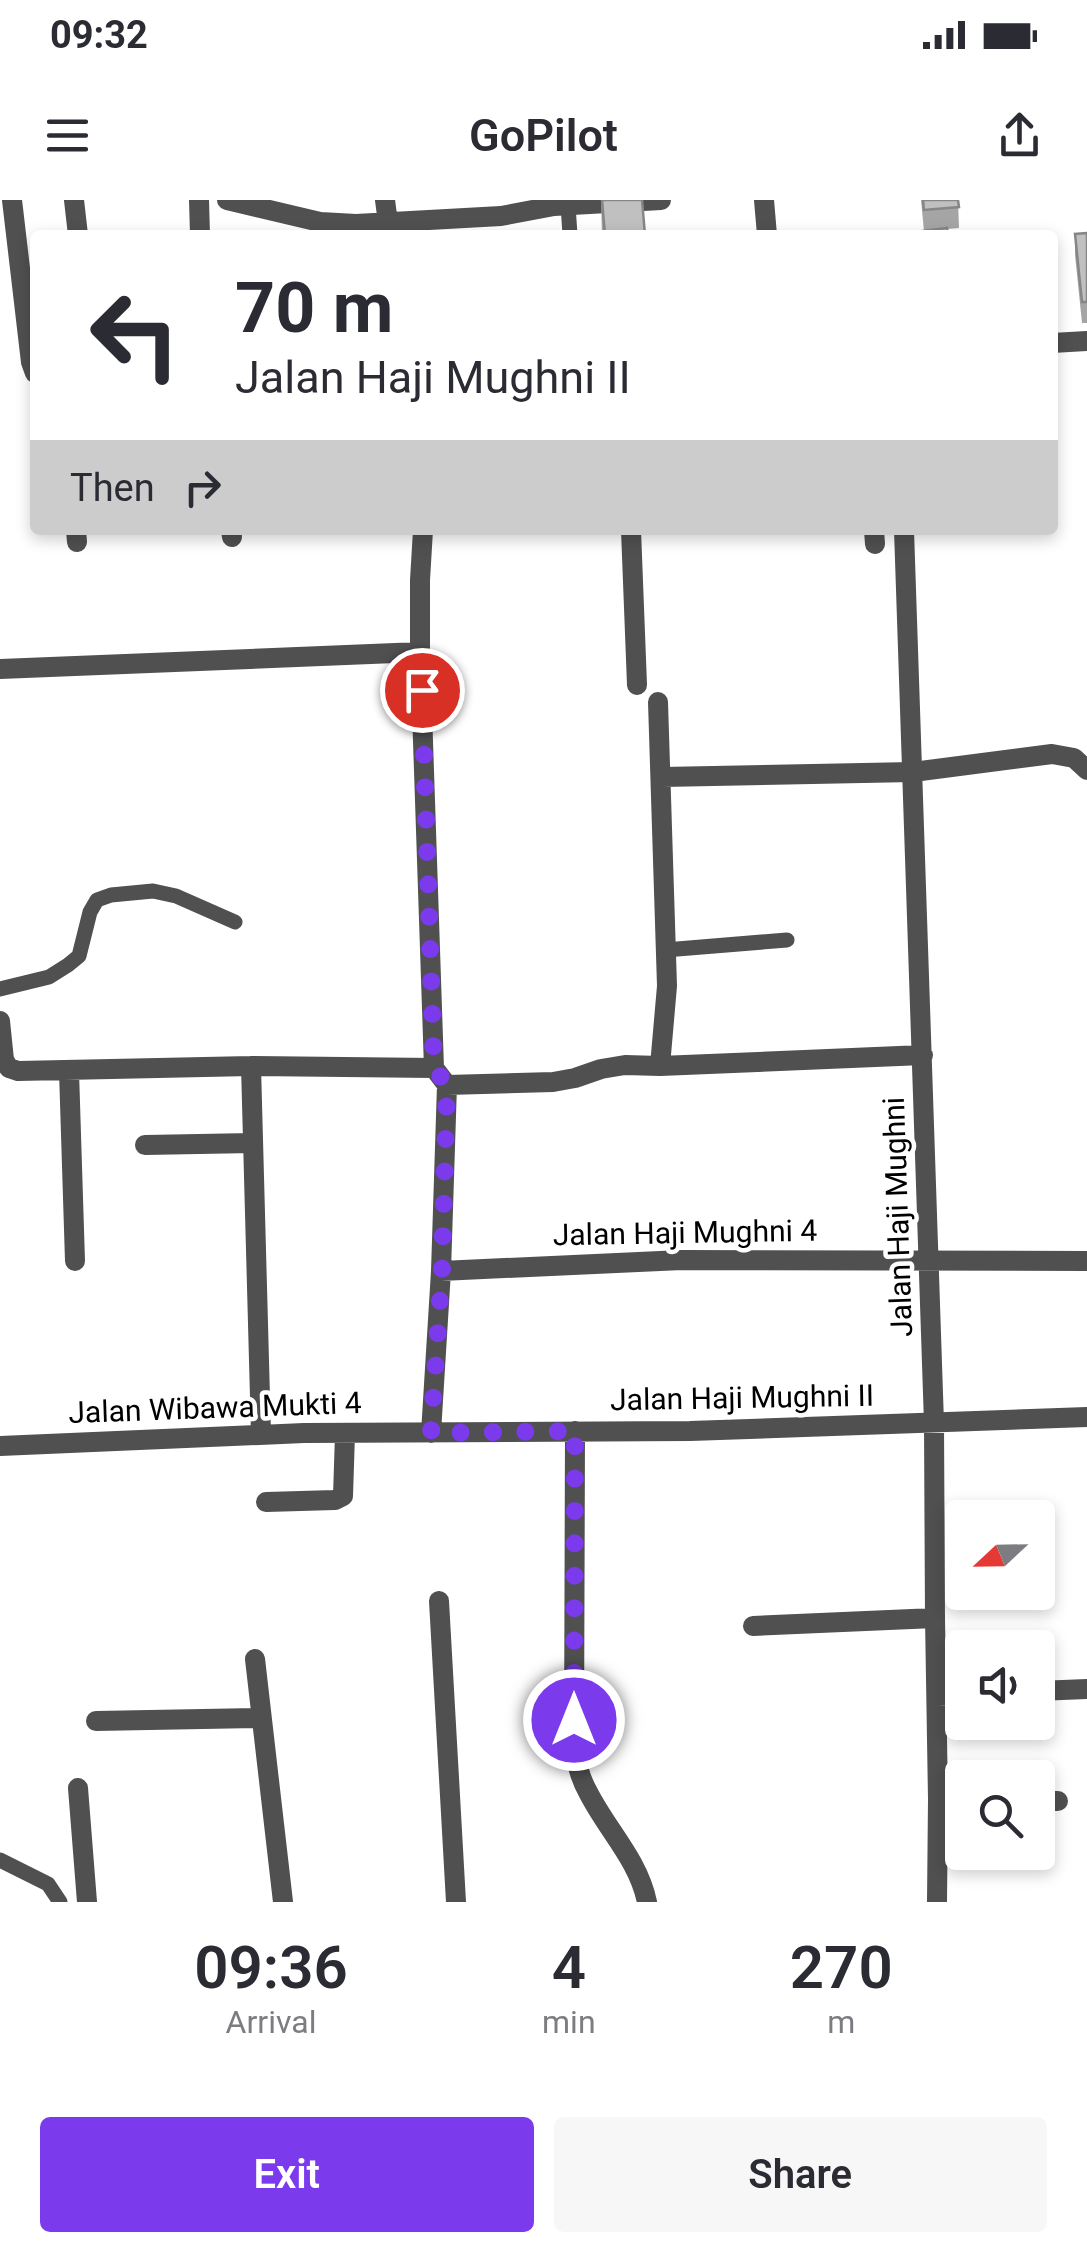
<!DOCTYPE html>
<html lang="en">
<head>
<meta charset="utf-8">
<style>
  :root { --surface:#fff; --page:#f7f7f7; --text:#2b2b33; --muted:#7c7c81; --accent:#7c3aed }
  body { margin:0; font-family:Roboto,sans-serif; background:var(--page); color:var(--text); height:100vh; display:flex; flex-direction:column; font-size:38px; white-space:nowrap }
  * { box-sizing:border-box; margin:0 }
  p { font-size:32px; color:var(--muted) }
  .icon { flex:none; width:55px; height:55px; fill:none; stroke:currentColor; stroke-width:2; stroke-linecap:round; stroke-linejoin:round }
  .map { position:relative; height:1702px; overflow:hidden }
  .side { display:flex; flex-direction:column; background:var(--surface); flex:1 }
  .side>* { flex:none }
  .top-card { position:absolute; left:30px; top:30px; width:1028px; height:305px; border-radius:10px; box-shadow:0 5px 15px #0003; background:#fff; color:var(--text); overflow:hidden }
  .needle { width:65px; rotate:248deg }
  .controls { position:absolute; left:945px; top:1300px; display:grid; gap:20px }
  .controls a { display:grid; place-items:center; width:110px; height:110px; border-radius:10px; background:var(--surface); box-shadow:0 5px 15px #0003; font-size:50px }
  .pin { position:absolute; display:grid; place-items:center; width:85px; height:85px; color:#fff; margin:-42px; border:5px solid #fff; border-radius:50%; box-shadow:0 2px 10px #0007 }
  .me { position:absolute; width:110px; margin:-55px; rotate:0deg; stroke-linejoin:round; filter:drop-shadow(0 0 8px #0008) }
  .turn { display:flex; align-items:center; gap:35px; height:210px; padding:0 40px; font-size:45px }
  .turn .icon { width:130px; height:130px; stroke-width:2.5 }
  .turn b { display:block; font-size:70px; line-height:85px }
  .then { display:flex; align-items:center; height:95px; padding:0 40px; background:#0003; gap:20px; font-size:38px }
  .eta { display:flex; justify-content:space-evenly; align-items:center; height:170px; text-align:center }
  .eta b { font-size:60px; font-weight:600; line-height:70px }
  .button { display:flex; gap:20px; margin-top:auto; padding:20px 40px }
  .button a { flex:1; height:115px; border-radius:10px; background:var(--accent); color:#fff; font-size:40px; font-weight:600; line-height:115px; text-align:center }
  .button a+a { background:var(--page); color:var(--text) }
  .status { display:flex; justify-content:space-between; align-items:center; height:70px; padding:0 50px; background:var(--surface); direction:ltr }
  .status svg { height:28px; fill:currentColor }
  header { display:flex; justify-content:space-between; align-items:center; height:130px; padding:0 40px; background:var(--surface); font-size:45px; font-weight:600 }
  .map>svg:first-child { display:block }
</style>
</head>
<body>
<div class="status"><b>09:32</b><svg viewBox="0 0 49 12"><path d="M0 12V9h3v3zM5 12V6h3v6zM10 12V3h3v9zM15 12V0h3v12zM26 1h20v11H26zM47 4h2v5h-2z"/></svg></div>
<header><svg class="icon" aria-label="menu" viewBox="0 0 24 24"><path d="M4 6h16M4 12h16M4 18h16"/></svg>GoPilot<svg class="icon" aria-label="share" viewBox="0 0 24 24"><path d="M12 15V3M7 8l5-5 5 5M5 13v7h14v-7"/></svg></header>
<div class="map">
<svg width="1087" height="1702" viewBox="0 0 1087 1702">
  <rect width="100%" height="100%" fill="#fff"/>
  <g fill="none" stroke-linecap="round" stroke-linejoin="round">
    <path stroke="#505050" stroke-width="15" d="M568 5 570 35
      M665 750 787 740
      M0 789 49 777 68 765 79 756 90 712 97 700 111 695 153 691 176 696 235 722
      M0 1660 48 1684 60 1702"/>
    <path stroke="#505050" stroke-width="20" d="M12 0 31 162 35 173
      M74 0 78 35
      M199 0 200 35
      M227 0 320 22 356 24 501 16 554 6 661 0
      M385 0 388 23
      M764 0 767 35
      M1052 143 1087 141
      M76 330 77 342
      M231 330 232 337
      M423 330 420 380V452L434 868 447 885 441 1071 431 1233
      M631 330 637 485
      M874 330 875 344
      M904 330 934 1223 935 1418 938 1599 937 1702
      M0 469 420 452
      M662 577 913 572 1052 554 1074 558 1087 570
      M0 821 4 860 9 868 18 871 251 866 434 868
      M251 866 261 1234
      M660 866 923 855
      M69 871 75 1061
      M447 885 553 882 575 878 601 869 625 865 660 866 667 786 658 502
      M145 945 253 943
      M441 1071 682 1060 1087 1061
      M575 1231 574 1548C577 1564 580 1578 588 1592 607 1630 638 1659 647 1702
      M0 1246 304 1233 690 1231 1087 1217
      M266 1302 335 1300 343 1296 345 1234
      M439 1401 456 1702
      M753 1426 935 1418
      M255 1459 283 1702
      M1038 1491 1087 1489
      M938 1496 962 1495
      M96 1521 261 1518
      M78 1588 87 1702
      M938 1599 962 1600
      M1038 1601H1058"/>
  </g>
  <path fill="#a5a5a5" d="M601 0 645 35H602Z
    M921 0H958L959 28 924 31Z
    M1087 33V123H1082L1075 55V34Z"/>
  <path fill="#c0c0c0" stroke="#868686" stroke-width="2.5" d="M602 0H642L645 35H605Z
    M923 0H958L959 7 924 10Z
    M947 28 948 35H914V32Z
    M1087 33V102H1082L1075 34Z"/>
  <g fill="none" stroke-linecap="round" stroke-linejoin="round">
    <path stroke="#7c3aed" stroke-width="18" stroke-dasharray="0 32.4" d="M422 490 434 868 447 885 442 1070 431 1233 575 1231 574 1520"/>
  </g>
  <g text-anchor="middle" stroke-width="9" stroke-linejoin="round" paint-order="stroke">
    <g font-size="30" fill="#000" stroke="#fff">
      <text transform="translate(898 1017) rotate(-92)" y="10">Jalan Haji Mughni</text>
      <text transform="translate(685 1033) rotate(-1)" y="10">Jalan Haji Mughni 4</text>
      <text transform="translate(742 1198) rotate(-1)" y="10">Jalan Haji Mughni II</text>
      <text transform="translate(215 1208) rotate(-2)" y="10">Jalan Wibawa Mukti 4</text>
    </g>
  </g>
</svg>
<div class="controls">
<a><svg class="needle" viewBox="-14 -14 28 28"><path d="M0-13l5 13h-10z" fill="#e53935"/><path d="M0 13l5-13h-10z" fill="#7c7c81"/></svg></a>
<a><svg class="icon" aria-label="sound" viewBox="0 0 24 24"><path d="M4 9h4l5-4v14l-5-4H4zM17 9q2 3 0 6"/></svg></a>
<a><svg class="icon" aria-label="search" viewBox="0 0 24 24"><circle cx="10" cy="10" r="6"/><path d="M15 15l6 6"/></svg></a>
</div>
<div class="pin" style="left:422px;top:490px;background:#d93025"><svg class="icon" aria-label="arrive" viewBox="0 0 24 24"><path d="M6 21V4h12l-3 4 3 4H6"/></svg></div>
<svg class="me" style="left:574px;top:1520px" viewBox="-20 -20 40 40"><circle r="17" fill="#7c3aed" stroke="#fff" stroke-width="3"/><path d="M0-11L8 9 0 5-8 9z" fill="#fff"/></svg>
<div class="top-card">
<div class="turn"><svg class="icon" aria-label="left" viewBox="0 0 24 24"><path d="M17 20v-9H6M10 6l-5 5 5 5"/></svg><div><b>70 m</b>Jalan Haji Mughni II</div></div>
<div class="then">Then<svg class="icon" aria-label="right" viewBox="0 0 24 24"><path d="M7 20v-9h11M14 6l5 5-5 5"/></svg></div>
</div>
</div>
<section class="side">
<div class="eta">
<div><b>09:36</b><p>Arrival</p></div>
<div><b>4</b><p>min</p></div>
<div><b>270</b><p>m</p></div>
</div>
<div class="button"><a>Exit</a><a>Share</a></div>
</section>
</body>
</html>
